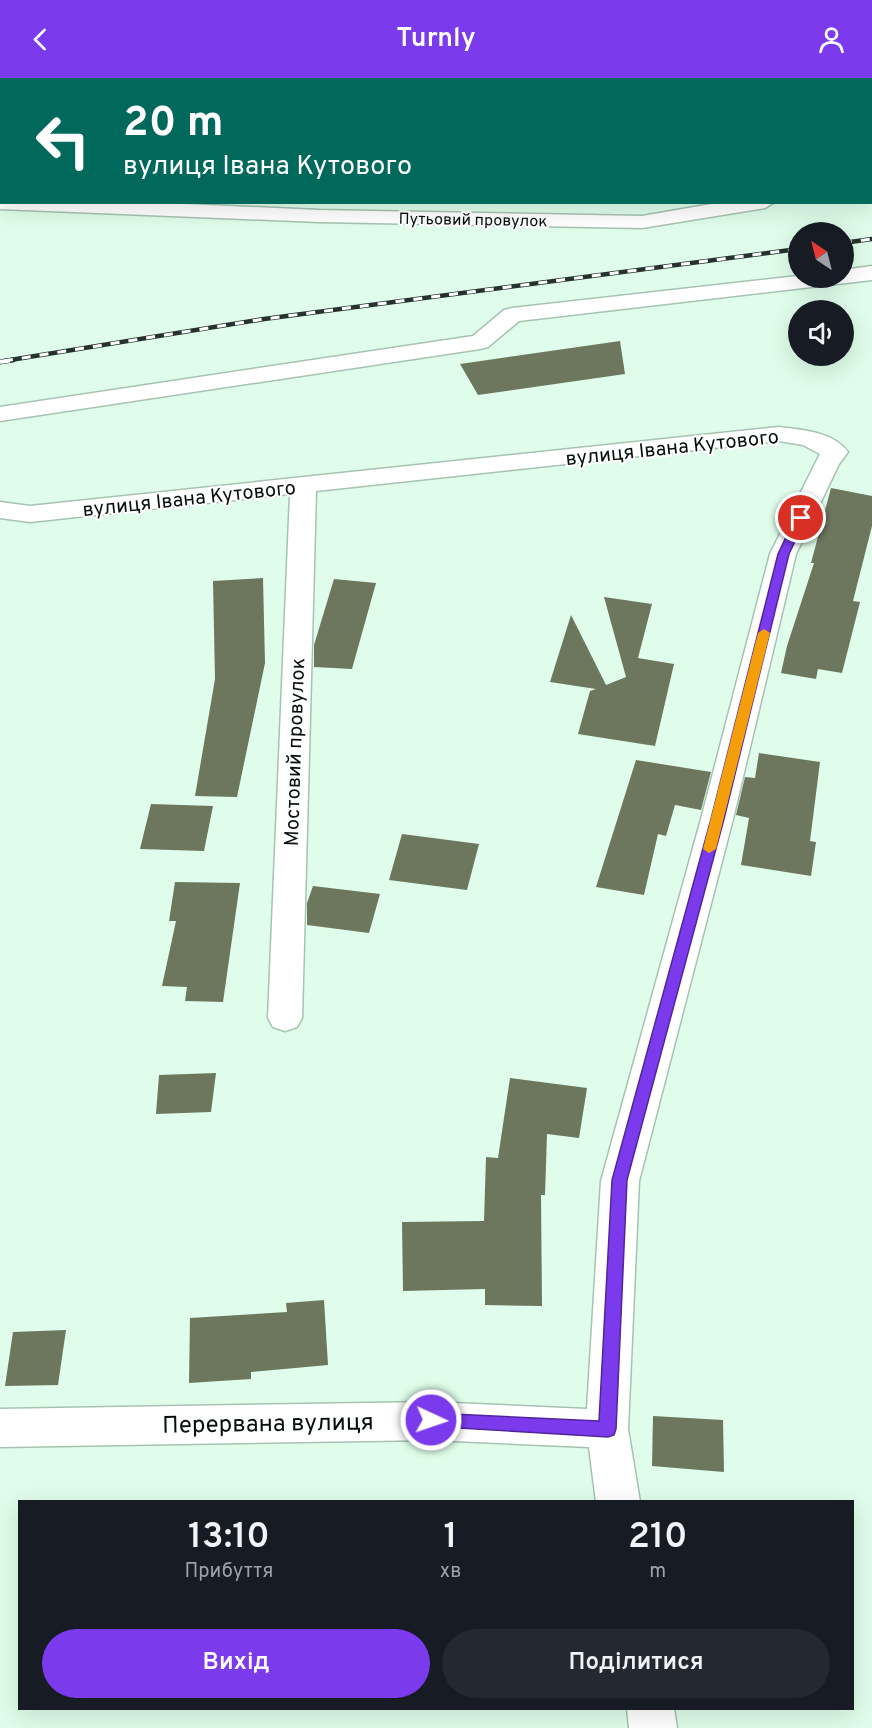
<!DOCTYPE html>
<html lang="uk">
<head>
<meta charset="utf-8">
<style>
  :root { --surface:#171b24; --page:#242831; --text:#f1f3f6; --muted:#9ea1a6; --accent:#7c3aed }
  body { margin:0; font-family:Overpass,sans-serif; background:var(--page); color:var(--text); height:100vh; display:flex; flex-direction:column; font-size:22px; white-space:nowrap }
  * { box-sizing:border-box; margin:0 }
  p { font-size:20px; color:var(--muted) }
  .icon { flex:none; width:33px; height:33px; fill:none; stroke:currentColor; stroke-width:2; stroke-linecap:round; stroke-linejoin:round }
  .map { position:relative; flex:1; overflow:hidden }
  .side { position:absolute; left:18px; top:1422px; width:836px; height:210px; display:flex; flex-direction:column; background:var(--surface); border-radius:0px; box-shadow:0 6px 24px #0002 }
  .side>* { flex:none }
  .hud { position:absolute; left:0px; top:0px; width:873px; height:126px; box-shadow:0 6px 24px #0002; background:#00695c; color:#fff; overflow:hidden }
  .needle { width:39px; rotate:325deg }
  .controls { position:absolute; left:788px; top:144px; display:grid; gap:12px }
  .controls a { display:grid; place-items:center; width:66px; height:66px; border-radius:50%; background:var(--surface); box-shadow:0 6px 24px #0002; font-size:30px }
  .pin { position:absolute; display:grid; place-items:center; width:51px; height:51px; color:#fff; margin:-26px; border:3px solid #fff; border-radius:50%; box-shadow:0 2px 6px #0007 }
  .me { position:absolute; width:66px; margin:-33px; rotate:93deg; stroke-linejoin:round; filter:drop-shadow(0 0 4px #0008) }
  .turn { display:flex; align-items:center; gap:21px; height:126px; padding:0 24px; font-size:27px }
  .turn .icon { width:78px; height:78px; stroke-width:2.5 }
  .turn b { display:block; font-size:42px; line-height:51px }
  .eta { display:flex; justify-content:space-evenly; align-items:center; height:102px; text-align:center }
  .eta b { font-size:36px; font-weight:600; line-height:42px }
  .action { display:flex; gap:12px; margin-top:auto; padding:12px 24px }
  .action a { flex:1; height:69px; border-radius:36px; background:var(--accent); color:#fff; font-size:24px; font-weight:600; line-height:69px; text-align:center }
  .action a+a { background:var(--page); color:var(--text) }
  header { display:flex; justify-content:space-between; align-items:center; height:78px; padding:0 24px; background:var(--accent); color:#fff; font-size:27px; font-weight:600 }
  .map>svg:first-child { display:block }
</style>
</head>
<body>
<header><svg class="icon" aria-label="back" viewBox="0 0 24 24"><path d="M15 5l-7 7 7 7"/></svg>Turnly<svg class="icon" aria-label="person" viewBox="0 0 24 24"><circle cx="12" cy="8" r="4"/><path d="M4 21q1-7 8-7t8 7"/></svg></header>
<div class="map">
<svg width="872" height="1650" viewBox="0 0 872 1650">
  <rect width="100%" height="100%" fill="#dffdea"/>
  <path fill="#6c775e" d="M620 263 625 296 478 317 460 286Z
    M831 410 872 418V448L853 523 860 524 842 595 818 591 816 601 781 595 787 568 814 485H811Z
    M263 500 265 585 237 719 195 718 215 601 213 503Z
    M334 501 376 505 352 591 314 589V567Z
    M604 519 652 526 638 580 674 586 655 668 578 656 590 613 596 611 550 604 571 537 606 607 626 599Z
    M759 675 820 684 810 763 816 764 811 798 741 787 749 740 736 737 745 699 755 700Z
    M636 682 711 694 701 732 675 727 666 758 658 756 644 817 596 809Z
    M151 726 213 728 204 773 140 771Z
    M402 756 479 766 467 812 389 802Z
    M175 804 240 805 223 924 185 923 187 909 162 908 176 843H169Z
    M313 808 380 816 369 855 307 847V825Z
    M216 995 211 1034 156 1036 159 997Z
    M510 1000 587 1010 579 1060 547 1056 545 1117H541L542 1228 485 1227V1211L403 1213 402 1144 484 1143 486 1079 498 1080Z
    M324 1222 328 1287 251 1294V1301L189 1305 190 1240 287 1234 286 1225Z
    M66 1252 58 1307 5 1308 13 1254Z
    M653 1338 723 1342 724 1394 652 1388Z"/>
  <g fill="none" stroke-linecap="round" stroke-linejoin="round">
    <defs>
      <path id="street" d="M563 0H590L591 2H564Z
        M0 119 2 124H143L319 132 642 138 723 124H775L765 130 642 150 319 144 0 131Z
        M872 188V202L519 243 488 269 480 271 0 343V329L473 258 504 232 512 230 798 198 843 200V192Z
        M779 349C801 352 833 353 848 374L839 386 796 476 733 741 639 1103 628 1351 640 1424H596L589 1369 431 1362 0 1369V1331L431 1324 587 1331 601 1103 701 741 770 476 820 376 803 367 779 363 316 413 302 940 297 949 285 953 273 949 268 940 290 416 30 444 0 440V424L30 428Z
        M627 1630H674L677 1650H629Z"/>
    </defs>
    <use href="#street" stroke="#a6c3b1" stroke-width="3"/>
    <use href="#street" fill="#fff" fill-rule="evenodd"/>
    <defs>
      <path id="rail-far1" d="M843 165 872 161
        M4 283 264 241 798 171"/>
      <path id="rail" d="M0 284 13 282"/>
    </defs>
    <use href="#rail-far1" stroke="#26322b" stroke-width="4.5"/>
    <use href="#rail" stroke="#26322b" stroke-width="5"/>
    <use href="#rail-far1" stroke="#fff" stroke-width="3" stroke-dasharray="9" stroke-linecap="butt"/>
    <use href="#rail" stroke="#fff" stroke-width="4" stroke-dasharray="10" stroke-linecap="butt"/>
  </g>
  <path fill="#7c3aed" stroke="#51269a" stroke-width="1.5" d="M801 436 806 440 789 476 724 741 627 1102 616 1351 614 1357 608 1359 425 1348 423 1342 425 1337 431 1335 599 1343 612 1102 711 741 778 476 795 440Z"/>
  <path fill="#f59e0b" d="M764 551 770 555 716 771 709 775 703 771 758 555Z"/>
  <g text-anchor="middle" stroke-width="4.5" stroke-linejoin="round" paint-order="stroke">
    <g font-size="16" fill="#07100b" stroke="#fff">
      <text transform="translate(473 141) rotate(1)" y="6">Путьовий провулок</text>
    </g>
    <g font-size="20" fill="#07100b" stroke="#fff">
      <text transform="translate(672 369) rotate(-6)" y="7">вулиця Івана Кутового</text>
      <text transform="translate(189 420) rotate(-6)" y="7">вулиця Івана Кутового</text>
      <text transform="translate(294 674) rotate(-88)" y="7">Мостовий провулок</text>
    </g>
    <g font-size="24" fill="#07100b" stroke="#fff">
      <text transform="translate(268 1345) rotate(-1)" y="8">Перервана вулиця</text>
    </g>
  </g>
</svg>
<div class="controls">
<a><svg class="needle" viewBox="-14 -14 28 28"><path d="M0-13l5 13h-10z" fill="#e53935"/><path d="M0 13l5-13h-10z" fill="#9ea1a6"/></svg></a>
<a><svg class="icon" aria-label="sound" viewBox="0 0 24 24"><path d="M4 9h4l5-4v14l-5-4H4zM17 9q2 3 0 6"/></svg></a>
</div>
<div class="pin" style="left:801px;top:440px;background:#d93025"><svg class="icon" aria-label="arrive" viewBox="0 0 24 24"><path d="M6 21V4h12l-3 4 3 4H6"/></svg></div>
<svg class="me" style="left:431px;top:1342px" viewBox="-20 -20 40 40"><circle r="17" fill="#7c3aed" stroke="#fff" stroke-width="3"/><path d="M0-11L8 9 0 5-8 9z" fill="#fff"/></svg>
<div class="hud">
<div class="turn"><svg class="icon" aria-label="left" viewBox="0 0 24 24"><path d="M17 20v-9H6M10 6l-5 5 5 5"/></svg><div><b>20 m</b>вулиця Івана Кутового</div></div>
</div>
<section class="side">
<div class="eta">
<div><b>13:10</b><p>Прибуття</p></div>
<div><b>1</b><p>хв</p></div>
<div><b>210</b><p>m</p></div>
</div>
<div class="action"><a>Вихід</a><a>Поділитися</a></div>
</section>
</div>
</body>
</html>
